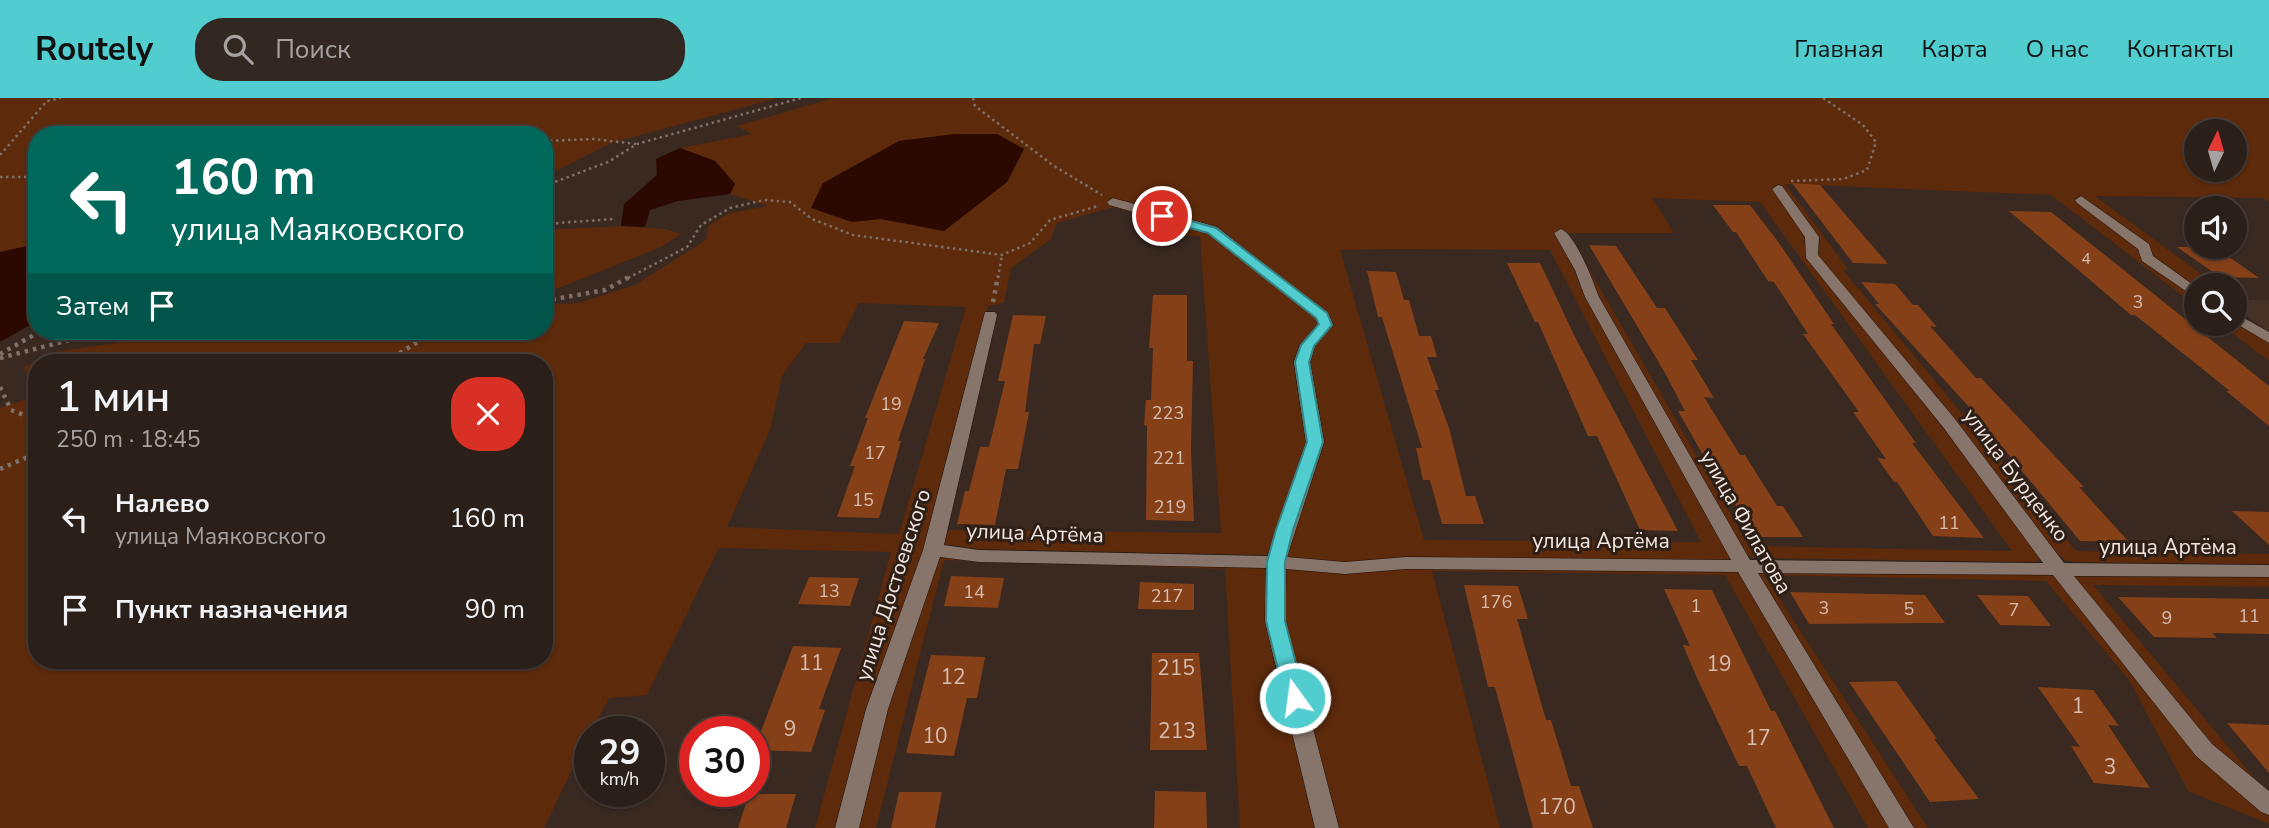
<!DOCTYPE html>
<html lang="ru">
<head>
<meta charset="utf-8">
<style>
  :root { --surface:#2b1f19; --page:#332722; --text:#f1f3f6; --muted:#a6a2a2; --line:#473d38; --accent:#52cdcf }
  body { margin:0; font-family:"Nunito Sans",sans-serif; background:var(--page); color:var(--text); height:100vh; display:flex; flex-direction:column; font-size:26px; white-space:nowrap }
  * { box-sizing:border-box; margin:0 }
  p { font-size:23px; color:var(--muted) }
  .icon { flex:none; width:38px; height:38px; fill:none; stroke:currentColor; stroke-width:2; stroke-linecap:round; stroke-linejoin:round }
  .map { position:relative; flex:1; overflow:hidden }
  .drawer { position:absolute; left:28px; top:256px; width:525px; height:315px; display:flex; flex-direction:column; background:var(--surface); border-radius:28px; box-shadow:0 2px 5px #0004,0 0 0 2px var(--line) }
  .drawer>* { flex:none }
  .banner { position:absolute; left:28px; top:28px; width:525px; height:214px; border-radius:28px; box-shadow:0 2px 5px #0004,0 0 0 2px var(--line); background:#00695c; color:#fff; overflow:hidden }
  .needle { width:46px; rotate:5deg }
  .controls { position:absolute; left:2184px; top:21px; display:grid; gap:14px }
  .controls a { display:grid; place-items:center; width:63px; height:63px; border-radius:50%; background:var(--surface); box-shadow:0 2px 5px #0004,0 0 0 2px var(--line); font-size:35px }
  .speed { position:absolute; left:574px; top:618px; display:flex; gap:14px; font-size:35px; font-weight:700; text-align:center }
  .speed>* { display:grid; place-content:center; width:91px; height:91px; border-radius:50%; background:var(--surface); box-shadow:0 2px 5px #0004,0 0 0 2px var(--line); line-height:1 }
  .speed small { font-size:18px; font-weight:400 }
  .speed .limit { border:10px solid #d22; background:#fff; color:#111 }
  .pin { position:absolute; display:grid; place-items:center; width:60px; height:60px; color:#fff; margin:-30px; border:4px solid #fff; border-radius:50%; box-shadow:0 2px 7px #0007 }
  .me { position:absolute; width:77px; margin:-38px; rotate:346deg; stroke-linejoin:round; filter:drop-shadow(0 0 5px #0008) }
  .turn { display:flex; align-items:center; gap:24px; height:147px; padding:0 28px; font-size:32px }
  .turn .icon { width:91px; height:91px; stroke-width:2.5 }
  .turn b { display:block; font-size:49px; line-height:60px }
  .then { display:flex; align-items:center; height:66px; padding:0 28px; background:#0003; gap:14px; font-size:26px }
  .round { display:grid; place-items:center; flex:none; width:74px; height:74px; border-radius:28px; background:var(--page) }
  .summary { display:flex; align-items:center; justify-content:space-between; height:119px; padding:0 28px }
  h1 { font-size:42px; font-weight:600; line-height:52px }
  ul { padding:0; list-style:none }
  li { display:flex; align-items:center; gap:21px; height:91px; padding:0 28px }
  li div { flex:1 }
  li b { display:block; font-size:26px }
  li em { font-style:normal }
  header { display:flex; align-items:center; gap:42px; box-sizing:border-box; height:98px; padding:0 35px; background:var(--accent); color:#111 }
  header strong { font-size:33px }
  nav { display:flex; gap:38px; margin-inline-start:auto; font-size:24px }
  .search { width:490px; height:63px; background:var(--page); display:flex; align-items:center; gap:18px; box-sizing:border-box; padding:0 24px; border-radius:28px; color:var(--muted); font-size:26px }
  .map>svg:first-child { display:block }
</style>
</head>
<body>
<header>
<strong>Routely</strong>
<div class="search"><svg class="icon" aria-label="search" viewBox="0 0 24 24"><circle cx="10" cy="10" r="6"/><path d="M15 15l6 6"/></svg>Поиск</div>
<nav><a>Главная</a><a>Карта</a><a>О нас</a><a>Контакты</a></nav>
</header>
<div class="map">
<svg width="2269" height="730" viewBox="0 0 2269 730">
  <rect width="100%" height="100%" fill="#392921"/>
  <path fill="#463126" d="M2235 202H2269V234L2235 210Z"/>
  <path fill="#5d2a0b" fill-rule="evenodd" d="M0 0H778L611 45 544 79V37H37V146L0 154Z
    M833 0H2269V104L2263 100 2095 98 2216 187H2196L2195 192 2155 161 2150 149 2087 102H2076L2135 147 2141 160 2196 200V208L2051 97 1785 86 1848 171 1843 172 2076 453 2269 456V466L2075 464 2066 462 2053 453 1958 326 1817 158 1819 140 1778 88 1774 92 1805 137V156L2013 419 2038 454 2040 461 2035 464 1754 460 1745 456 1596 200 1586 172 1564 134 1558 135 1577 171 1586 200 1731 456 1728 462 1405 461 1344 467 1286 460 1324 345 1309 264 1315 248 1332 227 1328 217 1216 130 1116 102 1114 108 1207 134 1316 219 1317 226 1301 245 1293 263 1306 344 1267 457 980 451 943 446 949 432 1221 435 1200 138 1182 137V128L1113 109 1057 125 1050 142 1011 170 1004 205 988 208 925 453 870 606 839 730H815L891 454 719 450 647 597 609 600 592 633 590 634 544 730H0V310L36 298 24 269 55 254 143 241 239 233H544V207L578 205 635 187 706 142 708 128 729 115 768 108 730 96 735 86 715 63 680 50 752 36 737 28ZM2196 33H2235V72H2196ZM955 36 998 37 1024 51 1007 84 944 133 881 121 852 124 811 110 824 85 899 43ZM1652 100 1760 104 2012 453 1749 448 1568 135H1674ZM1392 151 1550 152 1701 444 1424 442 1340 152ZM859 205 966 209 899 436 727 429 770 332 782 278 806 245H839ZM37 264H544V562H37Z
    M621 128 665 131 681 136 661 149 544 196V132Z
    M2235 224 2269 244V263L2220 226H2235Z
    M938 458 1268 469 1315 730H1240L1225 471 944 462 876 730H856L886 612Z
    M1410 468 1733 470 1742 475 1893 730H1868L1725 477 1432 473 1500 730H1339L1283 523 1284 469Z
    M1758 471 2054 476 2269 713V726L2188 693 2129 582 2046 483 1764 477 1928 730H1910L1756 476Z
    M2071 476 2269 478V489L2093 487 2261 688 2269 692V700L2217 654Z"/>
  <path fill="#2b0800" d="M955 36H997L1024 51 1007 84 944 133 881 121 852 124 811 110 823 85 899 43Z
    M680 50 715 63 735 86 730 96 678 103 650 112 645 129 621 128 624 106 657 77 656 61Z
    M37 146V223L0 244V154Z"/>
  <path fill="#854018" d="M1792 85 1820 87 1888 166 1853 165Z
    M1713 107H1750L1779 145 1834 226H1831L1916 345H1912L1984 440 1933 438 1897 384H1894L1877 360 1886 361 1853 314H1859L1803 236H1808L1774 184 1768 183 1736 134H1733Z
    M2009 113 2051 114 2269 288V328L2226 293H2230L2135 217H2131Z
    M1589 147 1616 148 1657 210H1665L1698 262H1691L1714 300 1704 299 1740 357H1745L1777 408H1783L1803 439H1756L1703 357 1678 313H1685L1665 275Z
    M2177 149H2215L2259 180 2220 179Z
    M1507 165H1540L1575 239 1678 433 1640 432 1597 338H1588L1538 224H1535Z
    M1367 173 1396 174 1404 202H1409L1419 238H1431L1437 259H1427L1439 292H1435L1449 330 1466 398H1475L1484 426H1442L1430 382H1423L1416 350H1422L1382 219H1378Z
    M1861 184 1895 186 1913 207H1918L1937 229 1930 228 1976 280H1981L2084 389H2079L2129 444 2080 443 1970 310 1875 206H1879Z
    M1153 197H1187V263H1193L1191 351 1194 423 1146 422 1147 328 1144 327 1146 302H1151L1153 250H1149Z
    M1013 217 1046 218 1040 246H1034L1025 314H1029L1018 371H1006L995 427 957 426 965 393H969L980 349H989L1005 283H998Z
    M904 223 939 225 923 261H925L898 343H901L879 420 837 419 855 368H850L868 320H865Z
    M2232 413 2269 414V447Z
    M951 478 1004 480 998 510 944 508Z
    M809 479 859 480 850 508 798 506Z
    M1140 484 1194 486V512L1138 511Z
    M1464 487 1518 488 1528 521H1517L1546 622H1551L1571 688H1579L1593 730H1533L1495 589H1488Z
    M1664 491 1712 492 1771 613H1775L1834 730H1776L1747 668H1739L1697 580 1683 547 1690 548Z
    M1790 494 1925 497 1945 525 1809 526Z
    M1977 497 2028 498 2051 528 2000 527Z
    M2118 499 2269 501V536L2212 535 2217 540 2154 539Z
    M793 548 841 550 819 611 825 612 811 654 754 652Z
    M1152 555H1199L1207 652H1150Z
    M931 557 985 559 977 600H967L954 658 906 655Z
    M1896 583 1937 641H1934L1979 701 1930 704 1849 584Z
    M2038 589 2093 592 2119 628 2108 627 2150 690 2094 685 2071 648 2080 649Z
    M2227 625 2269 627V675Z
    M1155 693 1206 694 1207 730H1154Z
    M899 694H942L935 730H891Z
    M749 696H796L786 730H738Z"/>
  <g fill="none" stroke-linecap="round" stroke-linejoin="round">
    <defs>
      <path id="minor" d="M1778 87 1782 88 1819 139 1818 157 1955 321 2064 465 2269 467V479L2074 478 2212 646 2269 693V717L2261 714 2196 658 2053 477 1758 475 1914 730H1889L1738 474 1406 471 1345 476 1286 471 1285 523 1339 730H1315L1265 523 1266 470 979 464 940 459 888 611 859 730H835L866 611 923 452 985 214H995L997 217 944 447 979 452 1268 458 1306 344 1294 264 1300 247 1318 226 1316 220 1207 135 1109 107 1107 104 1113 100 1217 129 1329 218 1333 227 1315 248 1310 264 1324 344 1287 459 1345 464 1406 459 1731 462 1585 199 1575 172 1554 135 1561 131C1576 137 1593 183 1599 199L1750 462 2043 465 1943 329 1806 160 1805 139 1772 91Z
        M2081 98 2149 146 2153 158 2196 189V200L2142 163 2138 151 2077 105 2075 102Z
        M2235 215 2269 234V245L2235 225Z"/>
    </defs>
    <use href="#minor" stroke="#1f110a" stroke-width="1"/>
    <path stroke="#7e7069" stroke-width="2.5" stroke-dasharray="2.5 3.5" stroke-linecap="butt" d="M973 0 975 8 1054 68 1102 97
      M544 43 594 41 636 46
      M0 57 47 3 61 0
      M0 79H37
      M1791 83 1843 81 1867 72 1876 44 1863 27 1823 0
      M544 88 608 64 637 46 801 0
      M544 126 614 121
      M628 180 687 149 701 127 730 110 764 102 790 104 812 121 853 137 1002 157 1030 145 1050 122 1098 108
      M998 180 1002 157"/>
    <path stroke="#7e7069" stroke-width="4.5" stroke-dasharray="3.5 5" stroke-linecap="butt" d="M544 203 605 192 631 178
      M993 204 998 178
      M0 256 41 233
      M0 260 81 239 168 233
      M385 264 436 233
      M0 289 11 312 37 322
      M0 371 37 355"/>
    <use href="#minor" fill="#87746b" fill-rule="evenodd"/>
  </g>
  <path fill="#52cdcf" stroke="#358587" stroke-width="2" d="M1162 115 1216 130 1327 215 1332 227 1314 248 1309 264 1323 344 1293 432 1285 464V523L1305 600 1302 606 1295 608 1288 606 1285 600 1266 523 1267 464 1276 432 1307 344 1295 264 1301 247 1319 226 1316 220 1208 135 1158 121V116Z"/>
  <g text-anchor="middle" stroke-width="6" stroke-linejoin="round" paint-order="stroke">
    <g font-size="16" fill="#d7bdb0">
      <text x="2086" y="166">4</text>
    </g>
    <g font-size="18" fill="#d7bdb0">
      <text x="2138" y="210">3</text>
      <text x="891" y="312">19</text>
      <text x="1168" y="321">223</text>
      <text x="875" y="361">17</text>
      <text x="1169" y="366">221</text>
      <text x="863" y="408">15</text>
      <text x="1170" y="415">219</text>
      <text x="1949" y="431">11</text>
      <text x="829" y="499">13</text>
      <text x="974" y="500">14</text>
      <text x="1167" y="504">217</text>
      <text x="1496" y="510">176</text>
      <text x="1696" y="514">1</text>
      <text x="1824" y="516">3</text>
      <text x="1909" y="517">5</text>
      <text x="2014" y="518">7</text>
      <text x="2249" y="524">11</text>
      <text x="2167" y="526">9</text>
    </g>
    <g font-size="21" fill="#f2e7e2" stroke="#2e1f17">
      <text transform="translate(2016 377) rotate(53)" y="7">улица Бурденко</text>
      <text transform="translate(1746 424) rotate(60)" y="7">улица Филатова</text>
      <text transform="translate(1035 435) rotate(2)" y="7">улица Артёма</text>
      <text x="1601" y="450">улица Артёма</text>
      <text x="2168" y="456">улица Артёма</text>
      <text transform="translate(893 487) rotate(-72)" y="7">улица Достоевского</text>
    </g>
    <g font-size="21" fill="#d7bdb0">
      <text x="811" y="572">11</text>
      <text x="1719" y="573">19</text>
      <text x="1176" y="577">215</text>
      <text x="953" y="586">12</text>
      <text x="2078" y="615">1</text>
      <text x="790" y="638">9</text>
      <text x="1177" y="640">213</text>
      <text x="935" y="645">10</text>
      <text x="1758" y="647">17</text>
      <text x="2110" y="676">3</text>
      <text x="1557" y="716">170</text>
    </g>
  </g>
</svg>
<div class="controls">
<a><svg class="needle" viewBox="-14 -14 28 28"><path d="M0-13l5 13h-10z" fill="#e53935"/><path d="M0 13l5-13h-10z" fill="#a6a2a2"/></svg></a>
<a><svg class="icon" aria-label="sound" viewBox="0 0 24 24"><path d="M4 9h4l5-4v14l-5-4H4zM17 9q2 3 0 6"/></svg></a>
<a><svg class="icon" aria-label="search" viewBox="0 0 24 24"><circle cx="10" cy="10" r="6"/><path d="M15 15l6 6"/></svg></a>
</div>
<div class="speed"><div>29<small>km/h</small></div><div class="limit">30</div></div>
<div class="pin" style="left:1162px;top:118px;background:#d93025"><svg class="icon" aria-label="arrive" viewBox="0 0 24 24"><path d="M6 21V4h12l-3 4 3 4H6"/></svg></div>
<svg class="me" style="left:1295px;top:600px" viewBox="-20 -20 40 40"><circle r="17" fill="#52cdcf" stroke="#fff" stroke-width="3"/><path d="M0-11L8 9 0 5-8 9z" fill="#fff"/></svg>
<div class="banner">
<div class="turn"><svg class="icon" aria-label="left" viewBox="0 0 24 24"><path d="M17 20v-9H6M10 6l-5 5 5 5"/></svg><div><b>160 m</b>улица Маяковского</div></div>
<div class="then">Затем<svg class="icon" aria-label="arrive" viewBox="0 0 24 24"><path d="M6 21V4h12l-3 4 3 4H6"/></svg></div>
</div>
<section class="drawer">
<div class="summary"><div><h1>1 мин</h1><p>250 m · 18:45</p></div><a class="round" style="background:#d93025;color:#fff"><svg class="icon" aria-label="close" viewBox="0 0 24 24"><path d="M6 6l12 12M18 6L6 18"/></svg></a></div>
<ul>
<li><svg class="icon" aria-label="left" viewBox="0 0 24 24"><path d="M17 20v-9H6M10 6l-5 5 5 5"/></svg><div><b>Налево</b><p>улица Маяковского</p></div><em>160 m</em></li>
<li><svg class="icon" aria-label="arrive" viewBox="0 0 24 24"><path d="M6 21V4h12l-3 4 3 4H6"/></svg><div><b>Пункт назначения</b></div><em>90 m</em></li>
</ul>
</section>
</div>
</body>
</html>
